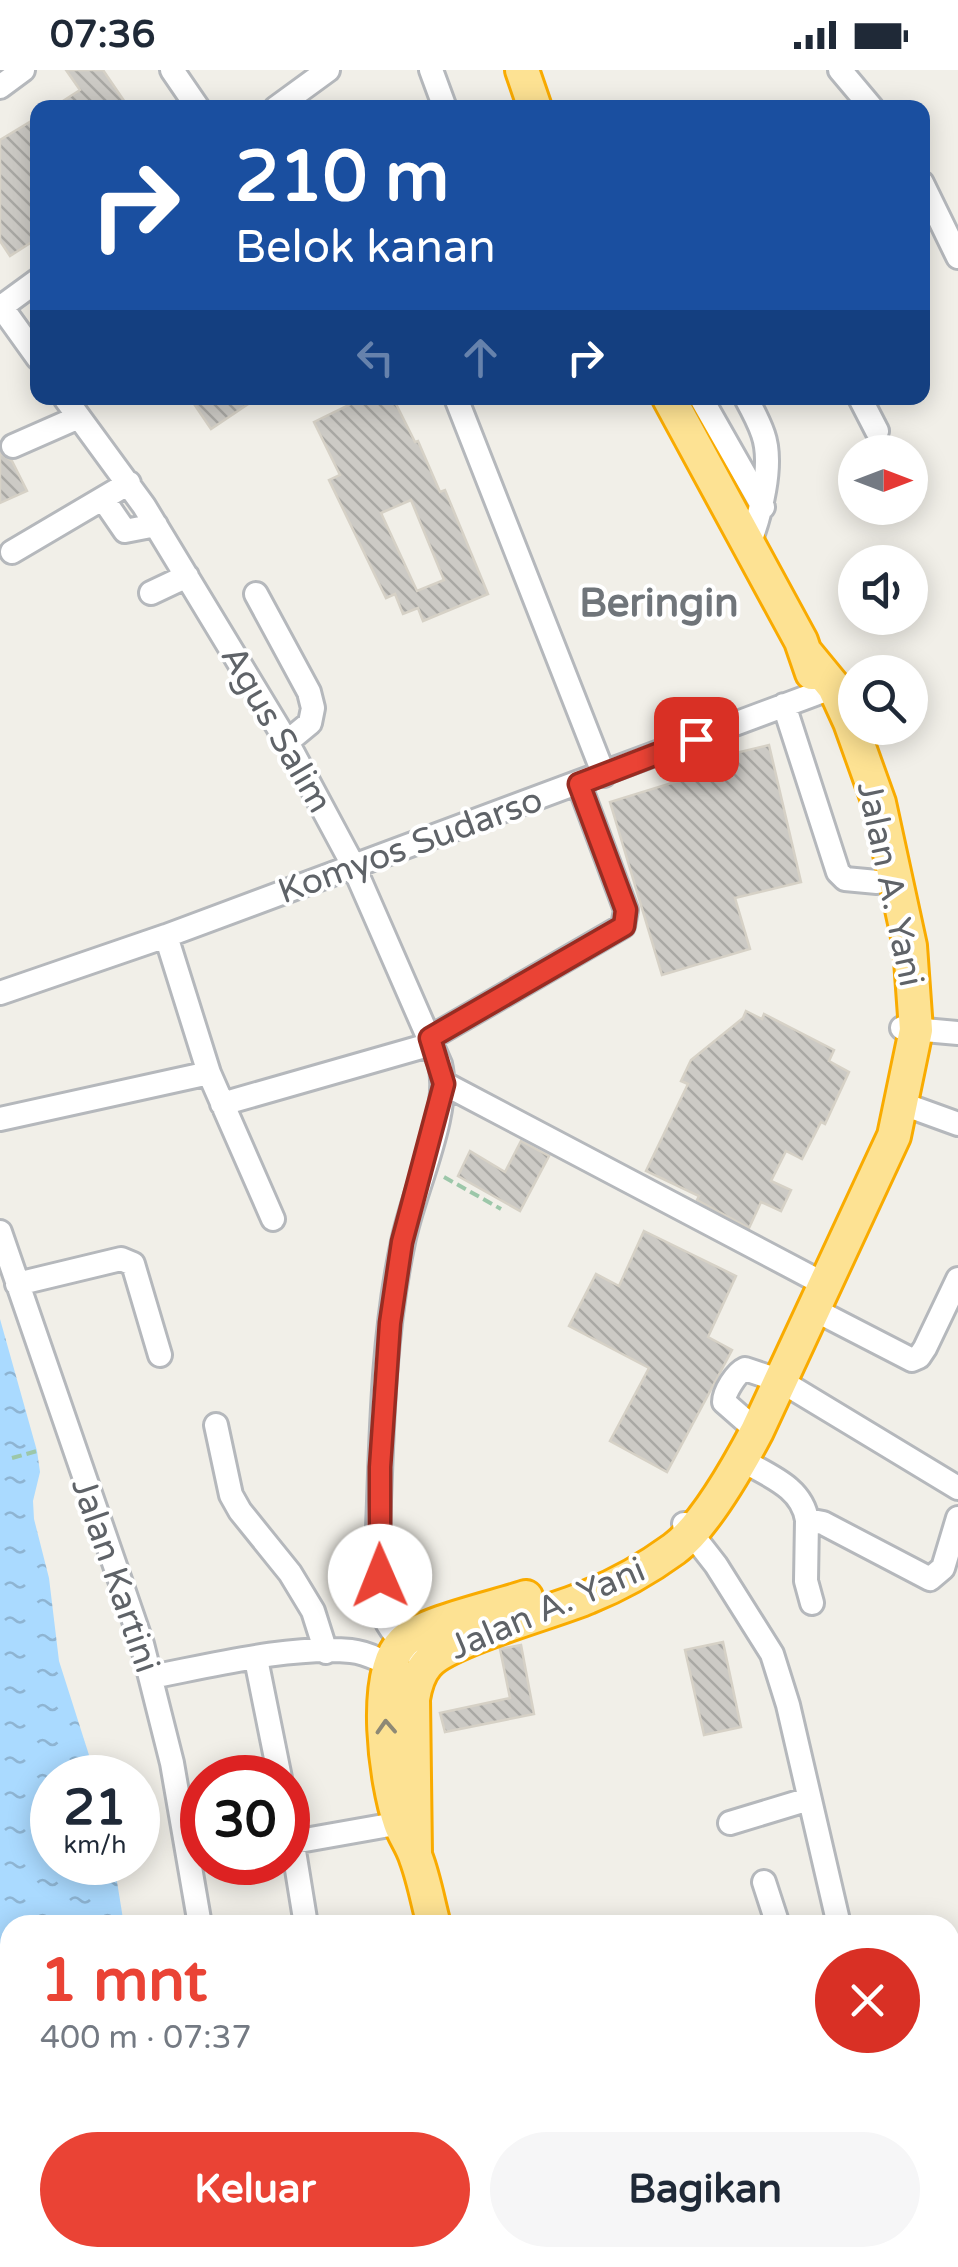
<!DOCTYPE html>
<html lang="id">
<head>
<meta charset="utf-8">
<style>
  :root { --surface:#fff; --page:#f6f6f7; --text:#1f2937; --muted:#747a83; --accent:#ea4335 }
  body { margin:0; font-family:"Varela Round",sans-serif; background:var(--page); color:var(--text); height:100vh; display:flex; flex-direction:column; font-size:38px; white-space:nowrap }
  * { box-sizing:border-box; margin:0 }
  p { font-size:32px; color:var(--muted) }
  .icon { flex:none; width:55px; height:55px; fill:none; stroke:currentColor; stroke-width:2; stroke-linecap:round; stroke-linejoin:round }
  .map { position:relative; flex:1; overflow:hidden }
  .drawer { position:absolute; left:0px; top:1845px; width:960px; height:352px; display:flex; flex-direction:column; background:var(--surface); border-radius:30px 30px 0 0; box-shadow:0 5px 25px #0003 }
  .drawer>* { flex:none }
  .hud { position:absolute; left:30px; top:30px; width:900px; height:305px; border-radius:20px; box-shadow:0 5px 25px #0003; background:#1a4fa0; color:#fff; overflow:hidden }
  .needle { width:65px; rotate:90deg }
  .controls { position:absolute; left:838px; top:365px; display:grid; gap:20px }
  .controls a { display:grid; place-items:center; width:90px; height:90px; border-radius:50%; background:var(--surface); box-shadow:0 5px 25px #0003; font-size:50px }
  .speed { position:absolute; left:30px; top:1685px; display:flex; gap:20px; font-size:50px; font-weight:700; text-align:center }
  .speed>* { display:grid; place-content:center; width:130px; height:130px; border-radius:50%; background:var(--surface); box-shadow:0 5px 25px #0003; line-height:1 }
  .speed small { font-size:25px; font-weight:400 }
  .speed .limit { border:15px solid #d22; background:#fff; color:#111 }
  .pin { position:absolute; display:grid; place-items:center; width:85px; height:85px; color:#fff; margin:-42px; border-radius:20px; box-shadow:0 5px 15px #0006 }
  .me { position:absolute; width:110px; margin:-55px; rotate:359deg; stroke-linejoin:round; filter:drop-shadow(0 0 8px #0008) }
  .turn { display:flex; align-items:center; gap:35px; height:210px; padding:0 40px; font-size:45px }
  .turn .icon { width:130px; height:130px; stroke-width:2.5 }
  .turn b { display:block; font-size:70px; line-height:85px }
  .lanes { display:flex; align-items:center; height:95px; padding:0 40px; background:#0003; justify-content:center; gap:50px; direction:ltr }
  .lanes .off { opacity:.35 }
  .round { display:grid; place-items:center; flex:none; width:105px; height:105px; border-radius:52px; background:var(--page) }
  .summary { display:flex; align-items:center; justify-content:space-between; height:170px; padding:0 40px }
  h1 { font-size:60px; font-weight:800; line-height:75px; color:var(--accent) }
  .cta { display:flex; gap:20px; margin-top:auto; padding:20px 40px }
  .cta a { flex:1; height:115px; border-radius:60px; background:var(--accent); color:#fff; font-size:40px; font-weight:800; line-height:115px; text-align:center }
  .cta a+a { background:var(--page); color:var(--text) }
  .status { display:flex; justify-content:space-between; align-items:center; height:70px; padding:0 50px; background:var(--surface); direction:ltr }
  .status svg { height:28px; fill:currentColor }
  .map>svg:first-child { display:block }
</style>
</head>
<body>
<div class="status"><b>07:36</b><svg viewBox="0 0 49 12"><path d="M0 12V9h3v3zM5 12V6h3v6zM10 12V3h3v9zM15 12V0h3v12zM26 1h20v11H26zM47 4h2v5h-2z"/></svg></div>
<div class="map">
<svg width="958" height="2197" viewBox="0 0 958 2197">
  <defs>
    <pattern id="water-ripples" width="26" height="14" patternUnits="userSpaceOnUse" patternTransform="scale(2.5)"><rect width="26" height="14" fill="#aadaff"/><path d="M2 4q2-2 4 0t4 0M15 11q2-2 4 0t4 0" fill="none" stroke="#8eb4d2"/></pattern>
    <pattern id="building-back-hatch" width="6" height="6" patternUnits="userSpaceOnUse" patternTransform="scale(2.5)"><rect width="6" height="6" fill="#cccac5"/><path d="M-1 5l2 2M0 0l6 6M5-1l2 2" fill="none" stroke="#a9a8a4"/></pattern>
  </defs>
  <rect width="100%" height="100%" fill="#f1efe8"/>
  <path fill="url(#water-ripples)" d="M0 1249 37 1381 40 1402 33 1431 34 1449 49 1508 59 1591 96 1707 52 1708V1792L114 1793 124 1855H10V2188H176L178 2197H0Z"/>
  <path fill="url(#building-back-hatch)" stroke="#d6d1c6" stroke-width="2.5" fill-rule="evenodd" d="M66 0H103L129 38H52L80 20Z
    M38 47V168L10 186 0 171V70Z
    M190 328H257L211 359Z
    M363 328H393L415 372 418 371 440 422 445 420 488 524 423 551 418 538 403 544 395 524 386 528 329 410 340 405 314 352ZM411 430 444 510 417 521 381 443Z
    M0 383 12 391 27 421 0 433Z
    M769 675 801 812 735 828 750 879 662 905 610 732 717 699 715 688Z
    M746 941 762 949 764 944 834 980 829 991 849 1002 825 1054 821 1052 802 1089 786 1081 771 1111 791 1120 781 1141 761 1132 749 1158 697 1130 699 1126 646 1101 688 1014 681 1011 691 990 743 948Z
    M521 1071 549 1086 520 1141 458 1106 470 1081 505 1102Z
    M644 1161 736 1206 708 1267 732 1280 667 1402 610 1371 649 1298 569 1256 596 1204 619 1216Z
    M723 1572 741 1657 704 1665 685 1580Z
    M521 1575 534 1644 445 1662 440 1643 510 1628 500 1579Z"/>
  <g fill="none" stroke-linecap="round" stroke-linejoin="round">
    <defs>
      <path id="minor" d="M172 0 198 38
        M431 0 445 38
        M840 0 872 38
        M0 17 23 0
        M276 38 328 0
        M922 113 958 187
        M0 235 38 288
        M0 238 38 210
        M65 328 144 436 287 672 353 795 440 994C452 1042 413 1121 403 1172 385 1256 382 1345 379 1431 378 1467 374 1510 384 1545 388 1559 401 1571 412 1581
        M456 328 604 705
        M701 328 763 437
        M746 328C752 339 759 352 763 364 774 395 760 445 749 475
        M860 328 877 361
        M13 376 79 347
        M103 429 125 461 156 455
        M12 482 129 413
        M151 523 187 506
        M256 524 309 622 313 638 310 653 287 672
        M784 635 838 802 845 809 877 812
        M166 866 209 1003 273 1149
        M0 923 166 866 834 617
        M902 958 958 963
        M430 968 623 856 626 840 579 714
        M445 1014 826 1215
        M222 1034 432 974
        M903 1034 958 1054
        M0 1049 209 1003
        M0 1162 142 1574 172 1693 200 1855
        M17 1214 121 1189 133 1194 160 1285
        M815 1240 912 1290 919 1287 925 1278 958 1209
        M216 1355 231 1425 240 1441 290 1503 313 1541 326 1582
        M757 1361 724 1332C724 1322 736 1303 745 1299L781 1311 958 1418
        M742 1390C769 1406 802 1417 807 1450L823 1453 930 1509 943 1498 958 1448
        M807 1450 806 1511 812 1533
        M684 1454 716 1495 772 1584 788 1635 839 1855
        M256 1589 280 1708
        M151 1607C209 1596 293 1575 351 1581 369 1583 386 1593 401 1602
        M288 1744 306 1855
        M730 1753 809 1729
        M288 1773 412 1751
        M764 1812 778 1855
        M245 2188 246 2197
        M361 2188 362 2197
        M485 2188 486 2197
        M925 2188 928 2197"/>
      <path id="highway" d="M522 0 535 38
        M669 328 801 571 812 603
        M415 1785 413 1629C415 1617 418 1604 427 1594 447 1570 553 1542 588 1527 618 1515 648 1498 674 1479 705 1456 739 1395 757 1361L894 1066 916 960 910 876 879 733 850 652 834 617 806 583
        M434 1855C428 1833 424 1809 416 1788 412 1775 404 1765 400 1753 386 1713 371 1604 403 1572 422 1553 497 1537 526 1527
        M521 2188 524 2197"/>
    </defs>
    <use href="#minor" stroke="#b5b8bc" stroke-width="28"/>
    <use href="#highway" stroke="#f9ab00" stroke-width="38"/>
    <path stroke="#9cc7a9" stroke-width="4" stroke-dasharray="10 5" stroke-linecap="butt" d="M444 1107 501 1139
      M12 1388 37 1381"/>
    <use href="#minor" stroke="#fff" stroke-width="22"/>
    <use href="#highway" stroke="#fde293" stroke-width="32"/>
  </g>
  <defs><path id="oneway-chevron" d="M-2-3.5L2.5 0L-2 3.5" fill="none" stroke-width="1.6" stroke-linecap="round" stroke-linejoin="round" transform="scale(2.5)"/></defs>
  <use stroke="#8e8975" href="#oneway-chevron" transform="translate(386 1657) rotate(-93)"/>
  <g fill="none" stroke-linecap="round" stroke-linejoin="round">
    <defs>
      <path id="route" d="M380 1506V1397L390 1253 402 1172 444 1014 430 968 624 856 626 840 579 714 696 669"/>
    </defs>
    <use href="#route" stroke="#982c22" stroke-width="25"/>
    <use href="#route" stroke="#ea4335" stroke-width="18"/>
  </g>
  <g text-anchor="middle" stroke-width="8" stroke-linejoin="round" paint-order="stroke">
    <g font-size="35" fill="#5f6368" stroke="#fff">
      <text transform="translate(277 659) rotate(60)" y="12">Agus Salim</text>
      <text transform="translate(410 775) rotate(-20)" y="12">Komyos Sudarso</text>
      <text transform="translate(891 814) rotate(78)" y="12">Jalan A. Yani</text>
      <text transform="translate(116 1505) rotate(71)" y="12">Jalan Kartini</text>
      <text transform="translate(547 1538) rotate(-23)" y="12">Jalan A. Yani</text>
    </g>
    <g font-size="40" font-weight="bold" fill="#70757a" stroke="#fff">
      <text x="659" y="546">Beringin</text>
    </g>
  </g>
</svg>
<div class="controls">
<a><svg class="needle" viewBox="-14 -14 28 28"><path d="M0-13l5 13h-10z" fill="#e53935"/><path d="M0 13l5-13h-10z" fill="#747a83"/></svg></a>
<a><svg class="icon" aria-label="sound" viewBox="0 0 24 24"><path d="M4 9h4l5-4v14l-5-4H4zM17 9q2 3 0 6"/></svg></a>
<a><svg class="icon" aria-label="search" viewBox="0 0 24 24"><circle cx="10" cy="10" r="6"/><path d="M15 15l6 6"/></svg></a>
</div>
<div class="speed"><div>21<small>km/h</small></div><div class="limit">30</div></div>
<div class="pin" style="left:696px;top:669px;background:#d93025"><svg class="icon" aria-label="arrive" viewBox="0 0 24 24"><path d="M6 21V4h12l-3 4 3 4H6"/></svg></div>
<svg class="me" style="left:380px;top:1506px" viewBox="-20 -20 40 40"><circle r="19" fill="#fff"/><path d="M0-13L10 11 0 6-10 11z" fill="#ea4335"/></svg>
<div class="hud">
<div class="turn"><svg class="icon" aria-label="right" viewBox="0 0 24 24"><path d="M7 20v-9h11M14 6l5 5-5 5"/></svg><div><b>210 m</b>Belok kanan</div></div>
<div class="lanes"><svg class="icon off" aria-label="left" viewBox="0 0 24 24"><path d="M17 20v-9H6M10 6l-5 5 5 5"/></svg><svg class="icon off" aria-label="ahead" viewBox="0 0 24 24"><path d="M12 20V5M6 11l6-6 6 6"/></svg><svg class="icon" aria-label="right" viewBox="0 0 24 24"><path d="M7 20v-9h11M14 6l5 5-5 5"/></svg></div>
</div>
<section class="drawer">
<div class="summary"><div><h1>1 mnt</h1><p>400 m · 07:37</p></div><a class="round" style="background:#d93025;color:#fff"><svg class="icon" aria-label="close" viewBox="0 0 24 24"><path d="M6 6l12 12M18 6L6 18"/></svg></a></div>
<div class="cta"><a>Keluar</a><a>Bagikan</a></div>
</section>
</div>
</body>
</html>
